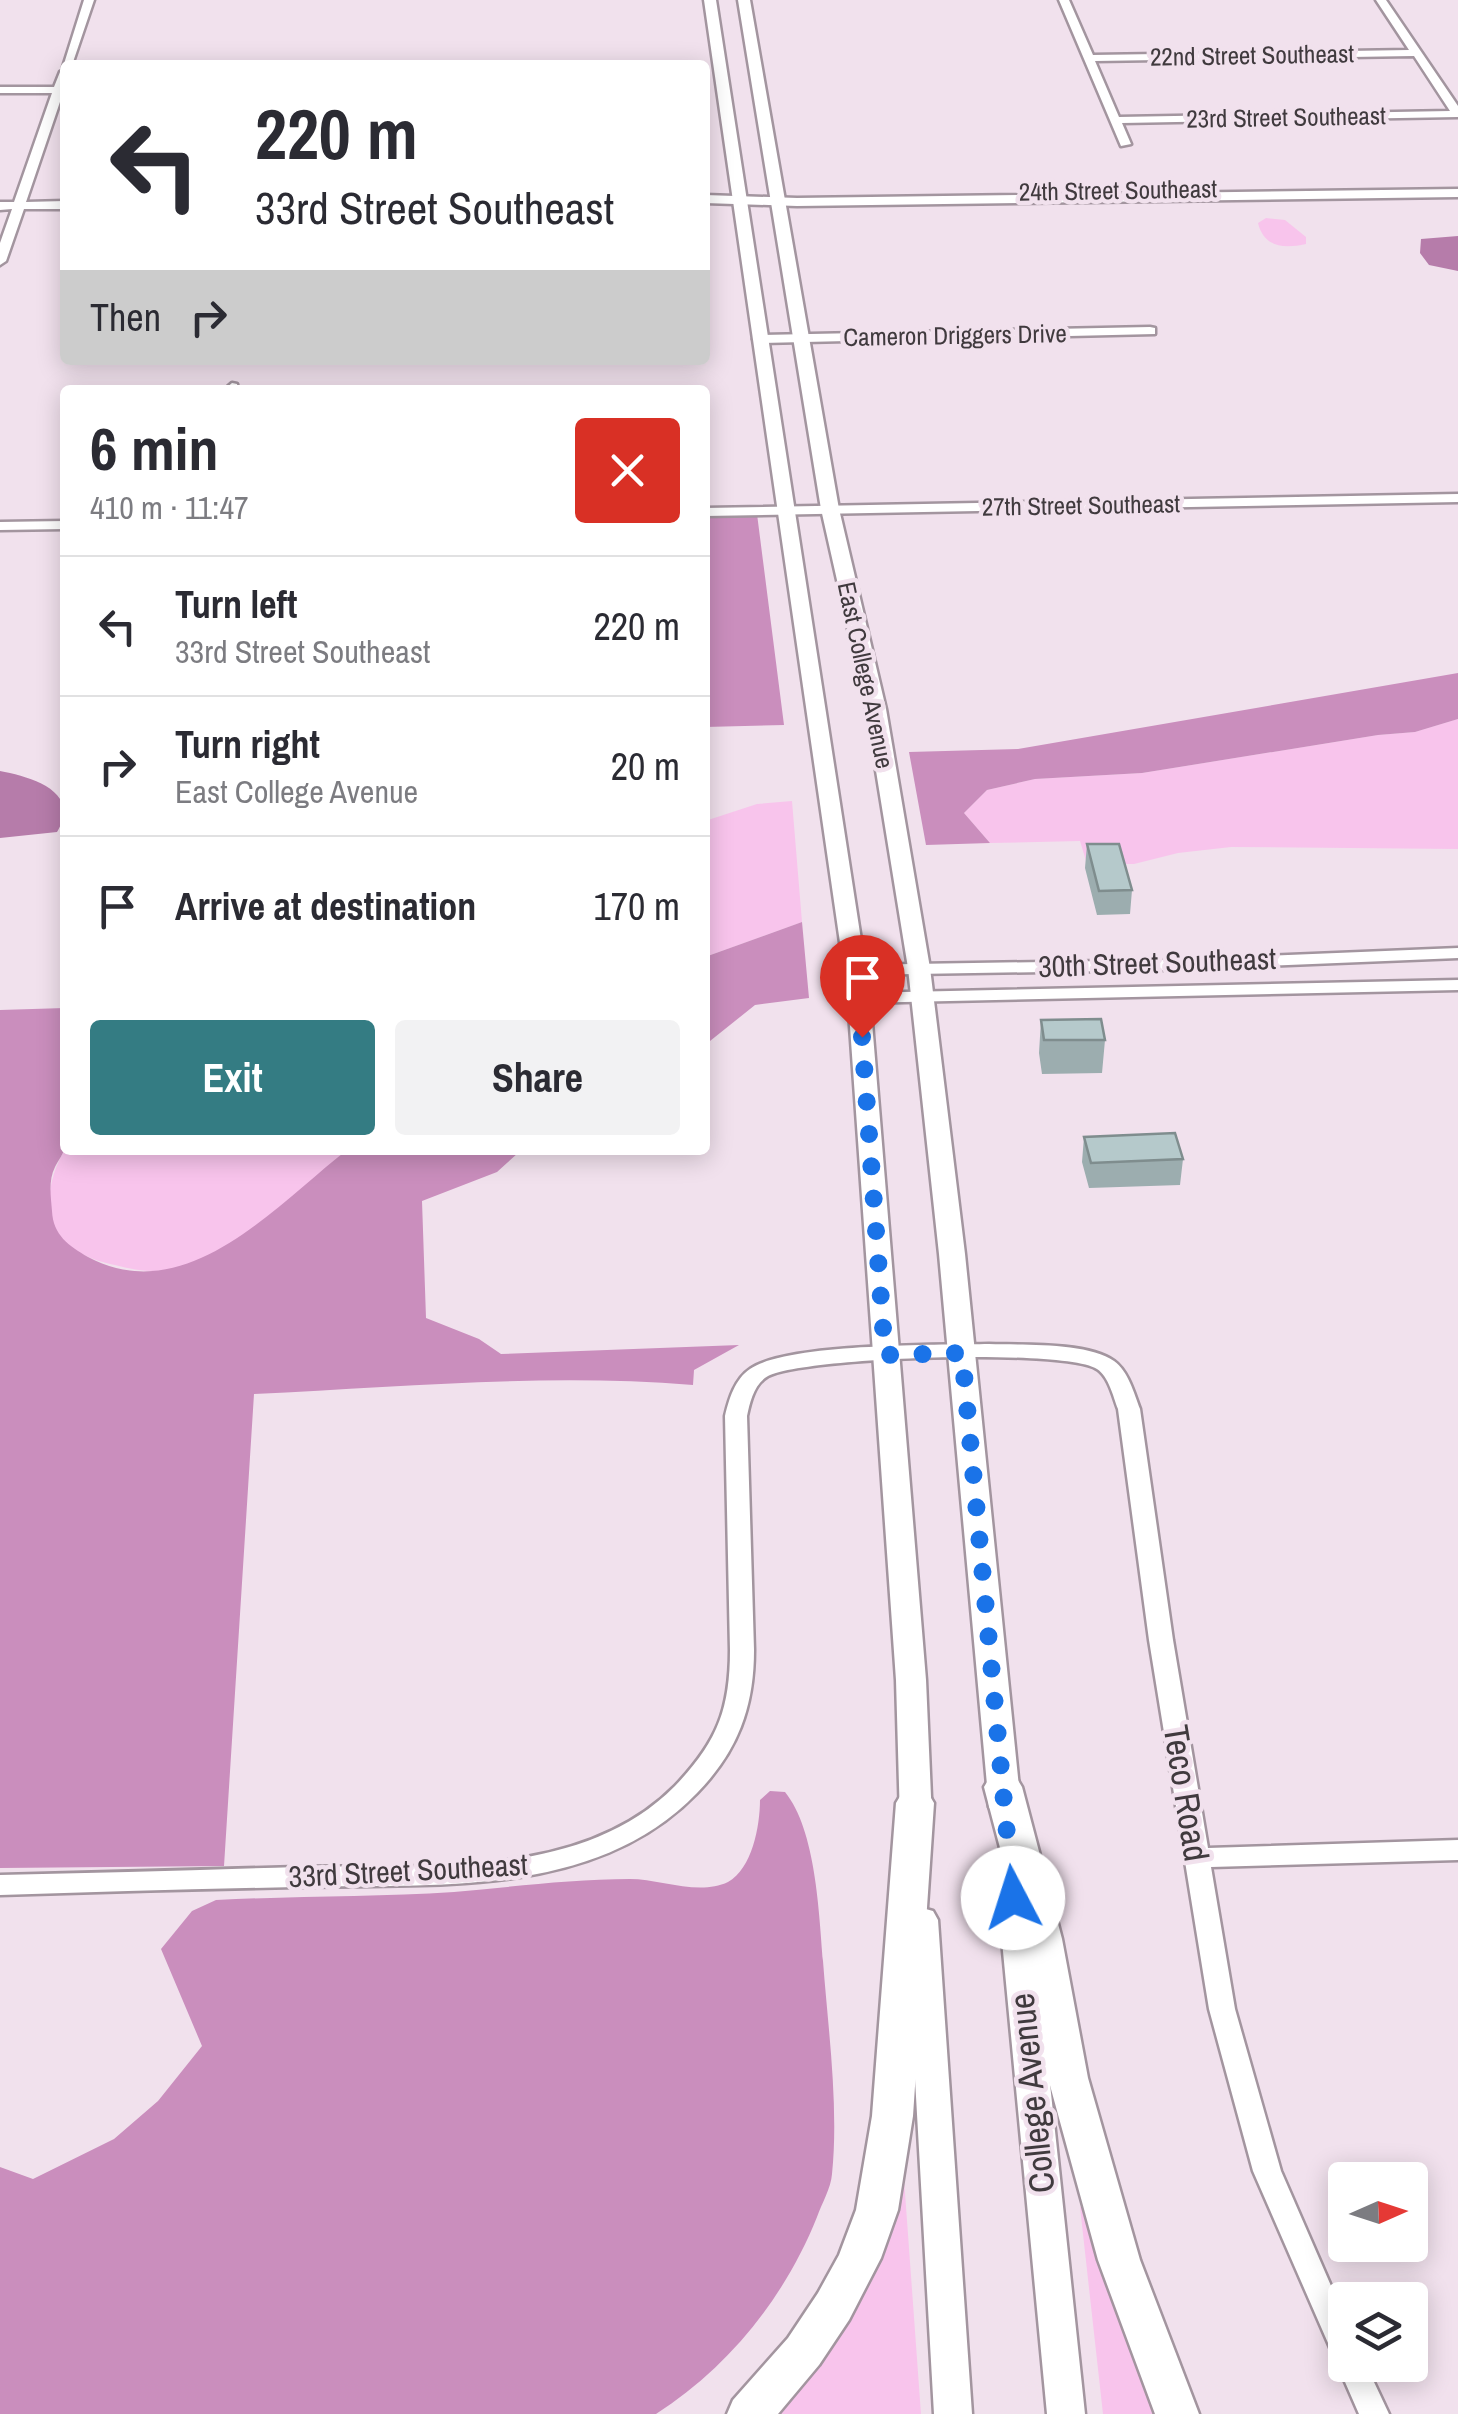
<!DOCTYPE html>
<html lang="en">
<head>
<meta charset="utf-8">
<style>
  :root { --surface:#fff; --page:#f2f2f3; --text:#2b2b33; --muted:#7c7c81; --line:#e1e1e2; --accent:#347c83 }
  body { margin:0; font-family:"Archivo Narrow",sans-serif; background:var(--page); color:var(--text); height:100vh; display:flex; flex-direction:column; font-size:38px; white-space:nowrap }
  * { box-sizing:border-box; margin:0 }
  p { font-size:32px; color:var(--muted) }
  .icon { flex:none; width:55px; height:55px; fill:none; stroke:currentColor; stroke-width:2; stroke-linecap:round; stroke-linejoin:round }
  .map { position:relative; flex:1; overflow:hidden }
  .sheet { position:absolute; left:60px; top:385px; width:650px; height:770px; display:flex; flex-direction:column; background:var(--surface); border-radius:10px; box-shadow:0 5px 25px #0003 }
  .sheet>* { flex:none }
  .top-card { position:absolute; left:60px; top:60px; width:650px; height:305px; border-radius:10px; box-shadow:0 5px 25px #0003; background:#fff; color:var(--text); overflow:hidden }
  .needle { width:65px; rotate:87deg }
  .tools { position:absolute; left:1328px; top:2162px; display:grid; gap:20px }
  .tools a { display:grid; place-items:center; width:100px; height:100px; border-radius:10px; background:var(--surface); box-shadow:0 5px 25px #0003; font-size:50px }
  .pin { position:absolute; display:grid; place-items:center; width:85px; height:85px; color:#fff; margin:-102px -42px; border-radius:50% 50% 50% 0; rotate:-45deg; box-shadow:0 0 10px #0007 }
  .pin .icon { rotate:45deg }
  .me { position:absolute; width:110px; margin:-55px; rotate:355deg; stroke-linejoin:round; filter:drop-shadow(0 0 8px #0008) }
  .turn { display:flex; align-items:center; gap:35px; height:210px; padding:0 30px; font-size:45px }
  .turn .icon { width:130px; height:130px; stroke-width:2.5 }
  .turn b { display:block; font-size:70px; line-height:85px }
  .then { display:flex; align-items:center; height:95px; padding:0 30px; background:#0003; gap:20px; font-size:38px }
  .round { display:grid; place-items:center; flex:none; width:105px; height:105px; border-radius:10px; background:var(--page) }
  .summary { display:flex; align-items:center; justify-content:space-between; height:170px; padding:0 30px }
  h1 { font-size:60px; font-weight:700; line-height:75px }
  .action { display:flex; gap:20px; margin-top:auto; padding:20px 30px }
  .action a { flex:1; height:115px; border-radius:10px; background:var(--accent); color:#fff; font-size:40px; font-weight:700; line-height:115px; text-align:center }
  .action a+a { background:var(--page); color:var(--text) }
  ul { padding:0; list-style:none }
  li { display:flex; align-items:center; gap:30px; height:140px; padding:0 30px; border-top:2px solid var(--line) }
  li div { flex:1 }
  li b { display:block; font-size:38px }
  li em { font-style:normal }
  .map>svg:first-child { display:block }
</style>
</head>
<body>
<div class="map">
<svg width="1458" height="2414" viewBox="0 0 1458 2414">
  <rect width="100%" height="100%" fill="#f1e1ed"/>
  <path fill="#f8c4ec" d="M1266 218 1285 220 1306 237V244C1283 249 1264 247 1258 223Z
    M1458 719V849L1231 847 1178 853 1134 864H1087L1080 841 990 843 964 813 987 790 1035 779 1142 773 1378 735 1415 732Z
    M792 801 802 922 705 957V821L757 804Z
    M65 1149V1150H347C305 1186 230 1256 176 1269 155 1274 135 1270 115 1265 95 1261 73 1253 61 1237 41 1211 50 1175 65 1149Z
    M904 2179 921 2414H770L898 2181Z
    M1094 2204 1166 2414H1103L1080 2207Z"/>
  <path fill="#ca8ebd" d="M757 514 784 725 705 727V515Z
    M1458 673V719L1415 732 1378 735 1142 773 1035 779 987 790 964 813 990 843 926 845 909 752 1018 749Z
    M802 922 809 998 755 1005 705 1045V957Z
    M65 1008C65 1051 71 1104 65 1146 64 1154 58 1160 55 1167 48 1181 51 1197 52 1211 53 1235 69 1246 88 1257 187 1310 277 1204 347 1150H564L518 1153 497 1172 422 1201 426 1318 479 1339 501 1354 739 1345 694 1370 693 1385C546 1373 401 1387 254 1394L224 1866 0 1868V1010Z
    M770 1791 785 1792C816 1830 819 1913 823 1961 828 2028 839 2107 832 2174 831 2188 822 2203 817 2217 785 2297 729 2367 656 2414H0V2167L33 2179 114 2139 158 2101 202 2046 161 1949 192 1911 216 1900C295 1896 375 1897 454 1892 512 1887 571 1879 630 1879 660 1879 699 1896 728 1882 752 1869 760 1826 760 1800Z"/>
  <path fill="#b67caa" d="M1458 236V271L1429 265 1420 253 1421 239Z
    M0 771C31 777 82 791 57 832L0 838Z"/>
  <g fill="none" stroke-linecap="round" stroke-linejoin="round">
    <defs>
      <path id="minor" d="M84 0H94L72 65 63 67Z
        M1059 0H1069L1093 55 1409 50 1376 0H1386L1458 106V117L1122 123 1131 144 1121 146ZM1414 56 1450 111 1119 117 1095 61Z
        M65 69 64 90 26 202 65 201V209H24L6 261 0 265V243L12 209 0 210V202H14L52 93H0V87H54L60 72Z
        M1458 189V197L797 206 705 203V195L797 198Z
        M1150 327 1155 328V334L760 343 753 339 760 335Z
        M232 383 237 384 238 390H224Z
        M1458 494V502L705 516V508Z
        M65 521V529L0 530V522Z
        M1458 948V958L1163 970 855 975 846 970 855 965 1163 960Z
        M1458 980V990L859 1003 850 998 859 993Z
        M989 1344C1021 1345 1088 1342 1114 1361 1128 1371 1134 1393 1140 1409L1173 1640 1208 1848 1458 1840V1860L1211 1867 1235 2009 1281 2171 1345 2318V2365H1366L1389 2414H1359L1253 2171 1209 2009 1149 1640 1118 1409C1113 1396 1109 1377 1097 1369 1063 1348 804 1357 768 1376 754 1384 750 1402 747 1416L754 1650C754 1707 738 1751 697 1793 594 1900 432 1883 296 1887 197 1889 99 1892 0 1895V1875C99 1873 198 1870 297 1867 421 1864 580 1882 675 1786 717 1742 730 1710 730 1650L725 1416C729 1399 735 1379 750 1369 787 1343 940 1345 989 1344Z"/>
      <path id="major" d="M704 0H716L870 998 926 1680 932 1820 927 1828 916 1832 905 1828 900 1820 896 1680 848 998Z
        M738 0H750L839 509 886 709 930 968 965 1254 1021 1807 1016 1815 1005 1819 994 1815 989 1807 939 1254 908 968 866 709 821 509Z
        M1011 1855 1022 1858 1027 1867 1085 2414H1047L995 1867 1000 1858Z
        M922 1908 933 1911 938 1920 972 2414H934L906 1920 911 1911Z"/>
      <path id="highway" d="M1003 1773 1016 1777 1022 1787 1062 1939 1088 2078 1140 2260 1199 2414H1155L1098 2260 1048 2078 1024 1939 984 1787 990 1777Z
        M915 1789 928 1793 934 1803 913 2116 898 2210 881 2258 849 2320 819 2365 778 2414H727L733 2400 788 2338 818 2293 839 2255 856 2210 872 2116 896 1803 902 1793Z"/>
    </defs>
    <use href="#minor" stroke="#a3959f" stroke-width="5"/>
    <use href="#major" stroke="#a3959f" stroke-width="5"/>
    <use href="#highway" stroke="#a3959f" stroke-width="5"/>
    <use href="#minor" fill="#fff" fill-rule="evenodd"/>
    <use href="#major" fill="#fff" fill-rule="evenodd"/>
    <use href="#highway" fill="#fff" fill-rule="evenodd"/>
  </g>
  <path fill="#9cadaf" d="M1087 844 1132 890 1130 914 1097 915 1085 868Z
    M1041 1020 1105 1040 1102 1073 1042 1074 1039 1053Z
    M1084 1137 1183 1159 1180 1185 1089 1188 1082 1162Z"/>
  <path fill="#b5c9cb" stroke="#7f8d8e" stroke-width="2.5" d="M1087 844H1119L1132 890 1099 891Z
    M1101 1019 1105 1040H1044L1041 1020Z
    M1175 1133 1183 1159 1091 1163 1084 1137Z"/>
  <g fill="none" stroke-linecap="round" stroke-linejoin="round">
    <path stroke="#1a73e8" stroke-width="18" stroke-dasharray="0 32.4" d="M862 1037 885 1355 962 1353 1013 1898"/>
  </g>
  <g text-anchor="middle" stroke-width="9" stroke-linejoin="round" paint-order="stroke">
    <g font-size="25" fill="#403a3e" stroke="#f1e1ed">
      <text transform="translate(1252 55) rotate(-1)" y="9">22nd Street Southeast</text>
      <text transform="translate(1286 117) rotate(-1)" y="9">23rd Street Southeast</text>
      <text transform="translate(1118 190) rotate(-1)" y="9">24th Street Southeast</text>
      <text transform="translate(955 335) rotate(-1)" y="9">Cameron Driggers Drive</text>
      <text transform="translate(1081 505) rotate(-1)" y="9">27th Street Southeast</text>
      <text transform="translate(866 675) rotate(78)" y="9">East College Avenue</text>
    </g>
    <g font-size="30" fill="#403a3e" stroke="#f1e1ed">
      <text transform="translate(1157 963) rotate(-2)" y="10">30th Street Southeast</text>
      <text transform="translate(408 1871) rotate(-3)" y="10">33rd Street Southeast</text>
    </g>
    <g font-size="35" fill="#403a3e" stroke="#f1e1ed">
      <text transform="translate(1186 1793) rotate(81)" y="12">Teco Road</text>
      <text transform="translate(1032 2093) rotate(-96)" y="12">College Avenue</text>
    </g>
  </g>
</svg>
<div class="tools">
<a><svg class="needle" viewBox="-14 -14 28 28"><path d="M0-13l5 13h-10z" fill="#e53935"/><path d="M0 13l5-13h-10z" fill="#7c7c81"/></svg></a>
<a><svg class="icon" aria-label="layers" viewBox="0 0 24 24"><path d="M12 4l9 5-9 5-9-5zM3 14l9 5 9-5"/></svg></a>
</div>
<div class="pin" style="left:862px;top:1037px;background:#d93025"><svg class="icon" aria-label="arrive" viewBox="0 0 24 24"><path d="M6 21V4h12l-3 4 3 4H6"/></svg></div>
<svg class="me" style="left:1013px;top:1898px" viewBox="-20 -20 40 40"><circle r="19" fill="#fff"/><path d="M0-13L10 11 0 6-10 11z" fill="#1a73e8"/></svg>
<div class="top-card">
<div class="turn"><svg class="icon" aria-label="left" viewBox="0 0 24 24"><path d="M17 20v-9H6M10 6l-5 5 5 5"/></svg><div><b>220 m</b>33rd Street Southeast</div></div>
<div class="then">Then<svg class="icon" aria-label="right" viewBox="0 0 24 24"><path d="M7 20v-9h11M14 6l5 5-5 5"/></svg></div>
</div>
<section class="sheet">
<div class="summary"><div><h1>6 min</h1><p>410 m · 11:47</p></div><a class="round" style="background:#d93025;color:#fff"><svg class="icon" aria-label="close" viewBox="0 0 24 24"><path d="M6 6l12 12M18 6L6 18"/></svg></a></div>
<ul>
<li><svg class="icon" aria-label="left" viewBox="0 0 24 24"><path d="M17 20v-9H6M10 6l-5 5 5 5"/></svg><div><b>Turn left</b><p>33rd Street Southeast</p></div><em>220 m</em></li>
<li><svg class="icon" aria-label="right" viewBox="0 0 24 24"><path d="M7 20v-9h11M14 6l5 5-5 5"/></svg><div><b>Turn right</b><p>East College Avenue</p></div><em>20 m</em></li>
<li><svg class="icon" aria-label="arrive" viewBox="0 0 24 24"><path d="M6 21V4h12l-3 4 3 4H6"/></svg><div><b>Arrive at destination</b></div><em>170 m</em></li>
</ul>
<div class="action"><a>Exit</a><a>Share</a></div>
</section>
</div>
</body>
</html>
